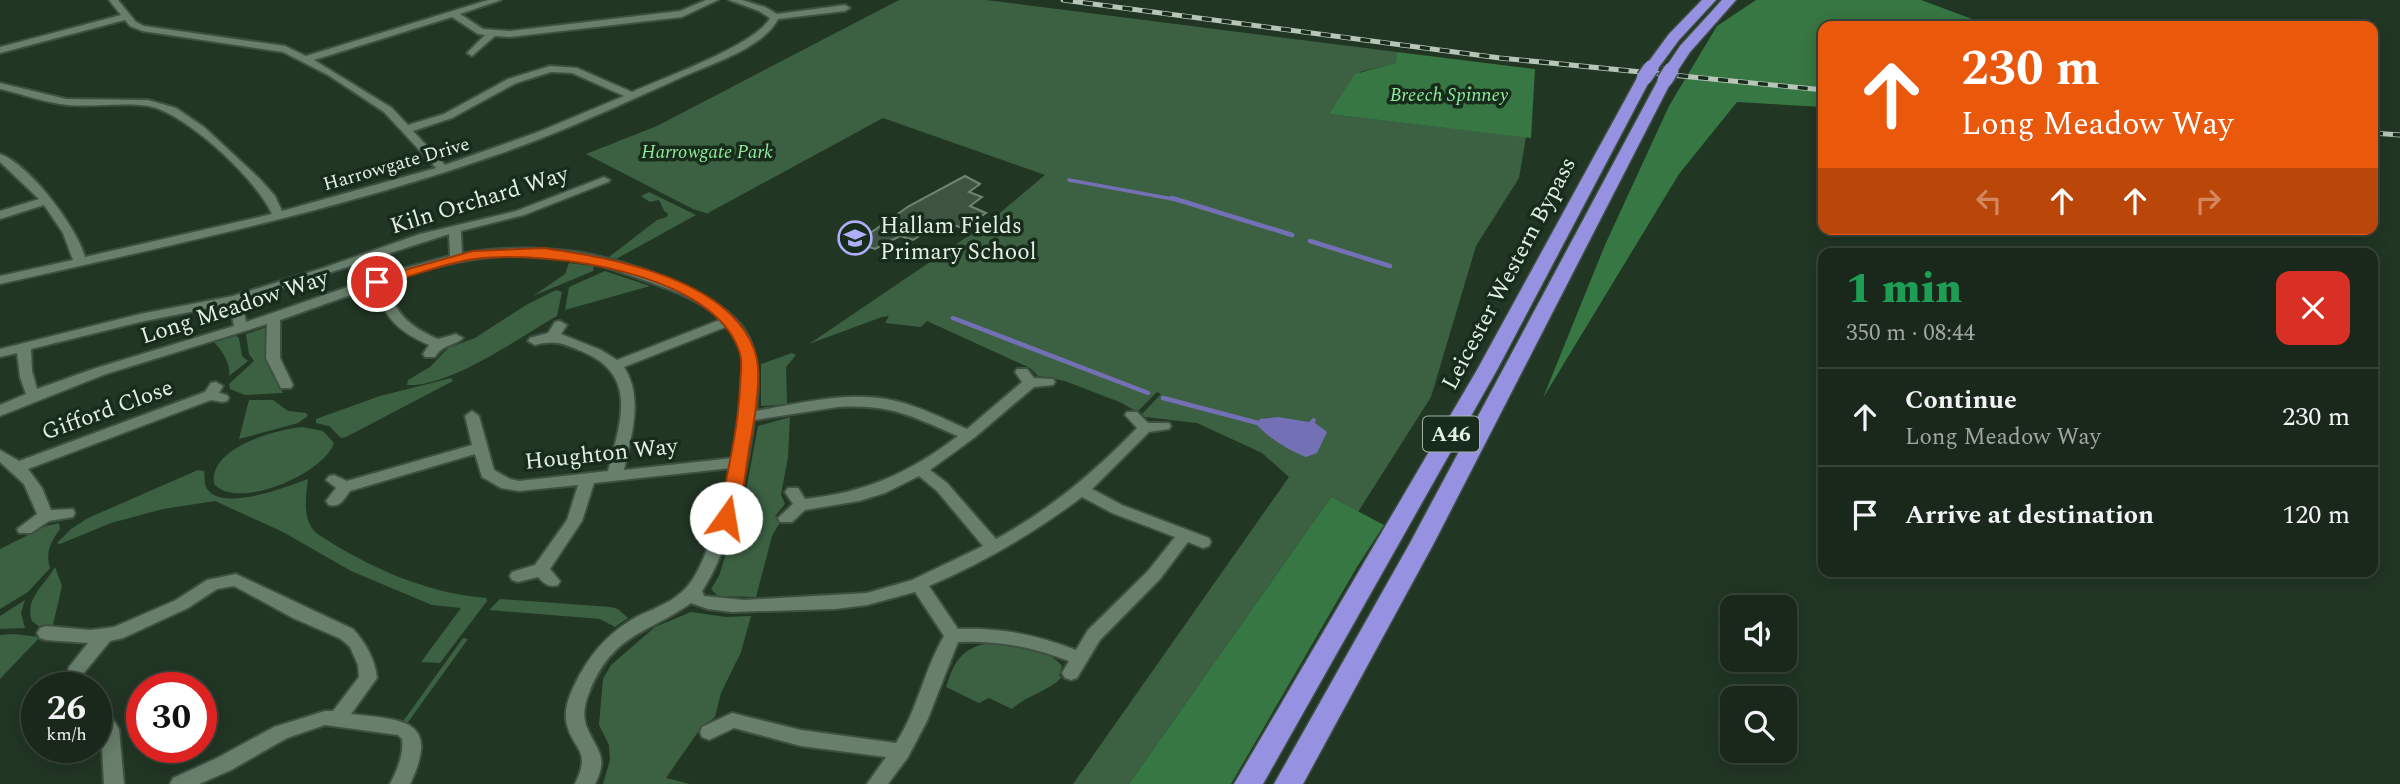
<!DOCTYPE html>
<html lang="en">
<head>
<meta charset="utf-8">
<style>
  :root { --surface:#1a281b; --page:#233024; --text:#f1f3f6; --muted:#9fa6a3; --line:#38443a }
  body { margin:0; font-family:Spectral,serif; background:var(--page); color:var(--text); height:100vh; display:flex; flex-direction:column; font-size:26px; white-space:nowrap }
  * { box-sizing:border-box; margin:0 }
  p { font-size:23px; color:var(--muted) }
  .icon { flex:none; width:38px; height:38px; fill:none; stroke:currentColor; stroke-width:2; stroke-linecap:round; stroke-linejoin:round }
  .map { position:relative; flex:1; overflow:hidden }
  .panel { position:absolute; left:1818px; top:248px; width:560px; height:329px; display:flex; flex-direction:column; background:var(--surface); border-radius:14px; box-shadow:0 4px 18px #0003,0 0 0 2px var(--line) }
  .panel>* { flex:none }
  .guide { position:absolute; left:1818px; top:21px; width:560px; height:214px; border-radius:14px; box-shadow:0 4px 18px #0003,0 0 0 2px var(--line); background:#ea580c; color:#fff; overflow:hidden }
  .tools { position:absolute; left:1720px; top:595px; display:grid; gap:14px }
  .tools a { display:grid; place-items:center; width:77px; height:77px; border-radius:14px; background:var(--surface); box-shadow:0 4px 18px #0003,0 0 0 2px var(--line); font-size:35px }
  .speed { position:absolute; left:21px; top:672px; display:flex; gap:14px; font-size:35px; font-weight:700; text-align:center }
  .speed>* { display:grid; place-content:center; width:91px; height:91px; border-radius:50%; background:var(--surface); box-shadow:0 4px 18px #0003,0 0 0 2px var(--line); line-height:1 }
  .speed small { font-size:18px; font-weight:400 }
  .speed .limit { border:10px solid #d22; background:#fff; color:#111 }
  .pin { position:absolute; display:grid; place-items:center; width:60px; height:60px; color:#fff; margin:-30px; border:4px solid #fff; border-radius:50%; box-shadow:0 2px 7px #0007 }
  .me { position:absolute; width:77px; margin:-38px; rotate:13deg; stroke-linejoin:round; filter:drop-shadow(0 0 5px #0008) }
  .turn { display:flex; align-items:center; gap:24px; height:147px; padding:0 28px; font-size:32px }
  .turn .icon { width:91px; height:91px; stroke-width:2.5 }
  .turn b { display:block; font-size:49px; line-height:60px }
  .lanes { display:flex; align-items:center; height:66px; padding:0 28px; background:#0003; justify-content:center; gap:35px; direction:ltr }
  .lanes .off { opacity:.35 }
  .round { display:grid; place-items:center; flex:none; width:74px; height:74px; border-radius:14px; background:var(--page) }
  .overview { display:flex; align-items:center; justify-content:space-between; height:119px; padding:0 28px }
  h1 { font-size:42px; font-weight:800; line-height:52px; color:#1e9e55 }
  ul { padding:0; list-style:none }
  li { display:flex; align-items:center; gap:21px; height:98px; padding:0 28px; border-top:2px solid var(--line) }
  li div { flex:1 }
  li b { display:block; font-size:26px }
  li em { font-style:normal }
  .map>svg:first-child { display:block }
</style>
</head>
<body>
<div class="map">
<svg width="2400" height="784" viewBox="0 0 2400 784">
  <rect width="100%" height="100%" fill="#223624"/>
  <path fill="#3c6142" d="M899 0H986L1397 52V63L1360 72 1329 114 1526 137 1519 178 1476 246 1431 397 1358 512 1331 497 1129 784H1073L1289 477 1262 453 1197 423 1145 417 1142 414 1161 394 1157 392 1137 412 1122 403 1065 381 1038 376 1030 368 927 321 921 327 885 323 889 316 882 317 809 344 989 222 1045 175 883 118 708 213 709 214 693 209 586 154 657 126Z
    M649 192 696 215 616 259 609 257 657 220 667 217 668 213 665 212 659 200 650 202 641 196Z
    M569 263 594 266 593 271 533 296 565 274Z
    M605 271 650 286 565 310 569 287Z
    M556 290 562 292 557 316C518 338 451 387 407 385L408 380 430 367 448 348 475 338 526 305Z
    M270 326 268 360 283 393 245 395 230 389 229 384 254 361 249 354 246 334Z
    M236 336 239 338 242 356 248 361 229 376C231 363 222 351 214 342Z
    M792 353 796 355 786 367 787 404 761 406V364Z
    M451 378 453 381 346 437 341 438 329 426 316 423V419L380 396Z
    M249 400H273L288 411 306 413 308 416 298 423 239 439Z
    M790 417 788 457 781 495 785 504 775 516 782 519 772 536 756 597 718 596 711 589 719 576 728 547 736 542 750 496 746 491 758 426Z
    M302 427 323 431 334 443C324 474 237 511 214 484 209 447 275 430 302 427Z
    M198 470 204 471C205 475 204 483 206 487 219 514 289 486 308 479 306 498 301 522 319 535 370 568 426 593 486 598L487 601 440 663 421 662 461 608 432 605 351 571 283 532 215 501 163 509 111 523 60 544 57 543 71 529 88 518Z
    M59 523 60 529C51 541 45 553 50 568L28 592 0 609V549L46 526Z
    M55 567 62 586 52 629 44 630 32 621C24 599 45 585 55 567Z
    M500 599 611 607 618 609 628 618 615 627 600 619 489 610Z
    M25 600 21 613 25 628 0 629V616Z
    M691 612 726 617 751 616 741 652 721 693 715 717 700 729 666 778 690 784H603L610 760 609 745 599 725 603 679 611 665 655 627Z
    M14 634 40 637 0 679V635Z
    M463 638 468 639 403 729 399 727Z
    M984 644C1008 645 1047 646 1062 666L1059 676 1062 677C1048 692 1027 695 1012 709L989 698 979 703 946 687C954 663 959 651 984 644Z"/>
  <path fill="#377743" d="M1756 0H1921L1991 26H1824L1823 107 1737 102 1679 174 1543 398 1605 245 1669 106 1717 26Z
    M1397 52 1535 69 1531 138 1329 114 1355 74 1396 63Z
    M1331 497 1384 525 1357 567 1231 784H1129Z"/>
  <path fill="#7470b5" d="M1278 417 1309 422 1313 418 1316 419 1315 423 1327 432 1317 453 1306 457C1288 450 1270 439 1257 425L1260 419Z"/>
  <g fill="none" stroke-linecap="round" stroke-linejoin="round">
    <path stroke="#7470b5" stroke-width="3.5" d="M1069 180 1178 200"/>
    <path stroke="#7470b5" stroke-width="4.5" d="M1172 198 1292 235
      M1310 241 1390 266
      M953 318 1148 393
      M1163 398 1258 423"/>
  </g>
  <path fill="#3e5441" stroke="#6e8570" stroke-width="2" d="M965 176 980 184 969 192 982 197 970 206 986 213 962 228 943 221 913 240 900 236 875 249 856 243 909 206Z"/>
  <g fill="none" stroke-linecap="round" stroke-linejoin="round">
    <defs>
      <path id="street" d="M109 0H118L136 22 144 26 285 46 306 56 488 0H501L460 14 483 29 510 31 680 11 706 0H718L682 17 510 37 495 36 472 56 467 53 485 35 478 34 452 17 314 60 392 108 408 125 444 114 508 79 550 66 577 68 632 92C663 78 756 45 770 18L759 11 729 0H742L765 7 777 14 845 5 850 8 845 11 778 19C764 48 708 65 680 78 620 105 560 133 499 154 337 211 167 246 0 284V276L73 260 63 233 44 205 0 219V211L39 199 0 162V154C30 165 77 227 85 257L272 214C256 179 187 114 149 106 123 102 94 107 68 105 46 103 22 94 0 89V83L66 99 148 100 176 108 204 127 260 179 275 196 282 211 436 168 384 112 328 75 283 52 142 31 130 26 125 20 0 53V47L121 15ZM551 72 572 73 624 96 538 132 445 165 413 131 452 118 516 83Z
        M604 177 610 180 608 182 524 215 461 231 462 254C497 247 533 247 569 251 615 256 722 291 746 332 760 356 759 384 756 411 801 403 850 390 896 401 921 407 944 419 967 429L1022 382 1015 372 1017 369H1027L1034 378 1053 379 1055 382 1053 385 1034 387 974 438 930 470 947 483 996 539C1049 510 1095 472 1137 428L1125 415 1127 412H1137L1148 423H1169L1171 426 1169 429 1149 432 1092 489 1122 505 1209 538 1211 542 1209 546 1203 548 1188 542 1160 579 1100 640 1077 678 1071 680 1065 678 1062 673 1069 661C1032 647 998 640 958 642L927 721 908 757 888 784H867L886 757 801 746 734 728 709 740 702 737 700 732 702 727 732 713 801 730 896 743C918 709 924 670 944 636L915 592 867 605 835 609 732 612 708 609 691 603C645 635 612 634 589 693 584 705 582 718 588 730 599 753 608 758 595 784H575C593 747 571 751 566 720 564 704 573 688 580 674 595 648 613 629 640 615 656 608 674 601 686 588 708 565 722 499 731 468L594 483 582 521 550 569 560 581 558 585C548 588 544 583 538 577L518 582 512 580 510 576 512 572 535 565 567 520 578 485 519 491 501 488 482 477 475 454 350 491C344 499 340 508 329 505L326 501 336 488 326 480 329 476 334 475 347 481 472 445 465 416 472 411 479 416 494 470 510 479 519 481 608 471C620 422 640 375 581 351 561 343 556 340 535 345L528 341 530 338 548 333 555 322 560 321 567 325 561 334 601 350 617 360 722 319C698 299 670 289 641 279 620 272 600 264 579 260 512 247 446 261 384 283 398 314 406 325 438 339L456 334 463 338C453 347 444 343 435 357H425L423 354 429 345C397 331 387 319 373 287L280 320V358L293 385 291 388H281L266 358 267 324 106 374 0 416V405L26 394 20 377 17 353 0 357V349L140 314 233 296 326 267 420 234 516 211ZM449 234 450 256 394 271 246 322 242 301ZM230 304 234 326 96 368 37 389 32 371 31 349 140 322ZM728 326C757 362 741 417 733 458L624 470C631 436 644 398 624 367ZM838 407C891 404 911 416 958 436 909 473 867 492 805 499L798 488H788L785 492 793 504 778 518 780 522H792L805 510 859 501 885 493 919 476 937 491 983 546 912 580 867 593 744 600 704 596 702 591C730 550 748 469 754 420ZM1082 497 1112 513 1175 537 1148 571 1088 630 1076 650C1037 635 1000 627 958 629L929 586C983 563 1034 533 1082 497Z
        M216 382 223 386 219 393 227 395 229 398 227 401 222 402 211 400 28 469 42 488 51 510 73 509 75 513 73 517 49 521 31 533H19L17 529 37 514 24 484 0 462V450L19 461 205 392 211 383Z
        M236 574 353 629C366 643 375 659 377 678L351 714C403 720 441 719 410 784H390C397 770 404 755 402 739L398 735 325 725 287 738 231 770 199 784H170L173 778 217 758 274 727 325 711H333L359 677 358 665 350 647 341 639 293 618 234 586 217 589 188 608 123 638 110 641 83 674 81 688H63L69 667 88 643 46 640 40 638 37 633 40 628 46 626 90 630 114 627 176 600 207 580Z
        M96 711 112 718 119 729 124 784H104L101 730 96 727Z"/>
      <path id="highway" d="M1702 0H1716L1679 40 1656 71H1646L1644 68 1669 34Z
        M1722 0H1736L1690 52 1676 73H1666L1664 70 1680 46Z
        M1644 74 1651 78 1497 370 1263 784H1234L1477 370 1637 78Z
        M1665 76 1672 80 1434 543 1303 784H1274L1410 543 1658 80Z"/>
    </defs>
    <use href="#street" stroke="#3e5041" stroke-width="4"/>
    <use href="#highway" stroke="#3e5041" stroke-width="3"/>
    <use href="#street" fill="#687f6b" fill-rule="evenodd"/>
    <use href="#highway" fill="#9692e1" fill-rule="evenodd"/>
    <defs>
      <path id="rail" d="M1063 0 1500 58 1824 90
        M2373 133 2400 135"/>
    </defs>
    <use href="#rail" stroke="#b8c6b9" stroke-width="5"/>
    <use href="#rail" stroke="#182c1b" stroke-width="3.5" stroke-dasharray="10" stroke-linecap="butt"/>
    <defs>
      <path id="highway-bridge" d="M1644 78 1651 68
        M1665 80 1671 70"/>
    </defs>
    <use href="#highway-bridge" stroke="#3e5041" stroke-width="18" stroke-linecap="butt"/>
    <use href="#highway-bridge" stroke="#9692e1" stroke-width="15"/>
  </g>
  <path fill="#ea580c" stroke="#983908" stroke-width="2" d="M543 248C610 257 734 279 756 355 762 376 755 417 751 439 746 462 744 503 733 522H720L718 518C727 474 738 431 740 386 740 376 743 364 740 354 717 272 546 250 475 259 442 263 409 278 377 286L370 282 372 279 473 251Z"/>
  <defs>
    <symbol id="school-ring" viewBox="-11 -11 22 22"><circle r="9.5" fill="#182c1b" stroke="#b0aefa" stroke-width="1.5"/><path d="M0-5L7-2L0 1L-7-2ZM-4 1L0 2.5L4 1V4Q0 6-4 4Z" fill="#b0aefa"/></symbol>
  </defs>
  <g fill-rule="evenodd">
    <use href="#school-ring" x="836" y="219" width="38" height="38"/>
  </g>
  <g text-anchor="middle" stroke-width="7" stroke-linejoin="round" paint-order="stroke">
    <g font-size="19" font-style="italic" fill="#92eb9f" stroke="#182c1b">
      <text x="1449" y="101">Breech Spinney</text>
      <text x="707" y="158">Harrowgate Park</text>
    </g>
    <g font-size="19" fill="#e4f0e5" stroke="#182c1b">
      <text transform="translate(396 163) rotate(-16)" y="7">Harrowgate Drive</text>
    </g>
    <rect fill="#182c1b" stroke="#a7b5a8" stroke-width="2" x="1423" y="416.5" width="56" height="35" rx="5"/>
    <g font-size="21" font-weight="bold" fill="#e4f0e5">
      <text x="1451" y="441">A46</text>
    </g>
    <g font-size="23" fill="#e4f0e5" stroke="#182c1b">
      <text transform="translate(479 199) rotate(-17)" y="8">Kiln Orchard Way</text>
      <text transform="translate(1508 273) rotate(-62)" y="8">Leicester Western Bypass</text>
      <text transform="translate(234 306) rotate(-18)" y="8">Long Meadow Way</text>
      <text transform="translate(107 409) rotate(-20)" y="8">Gifford Close</text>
      <text transform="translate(601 453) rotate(-6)" y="8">Houghton Way</text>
    </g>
    <g font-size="23" fill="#e4f0e5" stroke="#182c1b" text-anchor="start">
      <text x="880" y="233">Hallam Fields<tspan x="880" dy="26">Primary School</tspan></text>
    </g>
  </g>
</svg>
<div class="tools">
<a><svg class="icon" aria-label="sound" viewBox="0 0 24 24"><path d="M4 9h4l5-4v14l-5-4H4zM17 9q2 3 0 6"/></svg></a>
<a><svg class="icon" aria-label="search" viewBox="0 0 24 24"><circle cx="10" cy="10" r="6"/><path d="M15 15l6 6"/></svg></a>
</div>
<div class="speed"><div>26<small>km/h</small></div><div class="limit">30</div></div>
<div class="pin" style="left:377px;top:282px;background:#d93025"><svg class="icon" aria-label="arrive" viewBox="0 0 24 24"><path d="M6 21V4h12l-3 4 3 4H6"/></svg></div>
<svg class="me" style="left:726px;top:518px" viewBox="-20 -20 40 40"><circle r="19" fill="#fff"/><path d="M0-13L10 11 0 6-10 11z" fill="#ea580c"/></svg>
<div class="guide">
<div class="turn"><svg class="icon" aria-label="ahead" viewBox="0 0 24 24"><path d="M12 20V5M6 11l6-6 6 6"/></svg><div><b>230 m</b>Long Meadow Way</div></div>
<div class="lanes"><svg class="icon off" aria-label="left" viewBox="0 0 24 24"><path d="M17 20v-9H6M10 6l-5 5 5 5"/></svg><svg class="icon" aria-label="ahead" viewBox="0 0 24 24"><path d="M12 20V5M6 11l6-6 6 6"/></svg><svg class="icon" aria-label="ahead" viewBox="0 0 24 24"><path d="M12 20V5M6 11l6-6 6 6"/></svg><svg class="icon off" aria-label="right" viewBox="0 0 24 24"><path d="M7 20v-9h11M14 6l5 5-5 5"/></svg></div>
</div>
<section class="panel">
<div class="overview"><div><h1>1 min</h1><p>350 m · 08:44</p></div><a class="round" style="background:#d93025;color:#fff"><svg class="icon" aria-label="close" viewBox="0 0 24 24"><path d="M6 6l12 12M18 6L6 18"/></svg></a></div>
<ul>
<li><svg class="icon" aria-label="ahead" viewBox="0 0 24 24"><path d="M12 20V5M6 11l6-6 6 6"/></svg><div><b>Continue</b><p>Long Meadow Way</p></div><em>230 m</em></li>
<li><svg class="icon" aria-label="arrive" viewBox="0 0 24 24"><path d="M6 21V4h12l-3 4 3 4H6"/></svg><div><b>Arrive at destination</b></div><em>120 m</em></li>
</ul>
</section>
</div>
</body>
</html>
